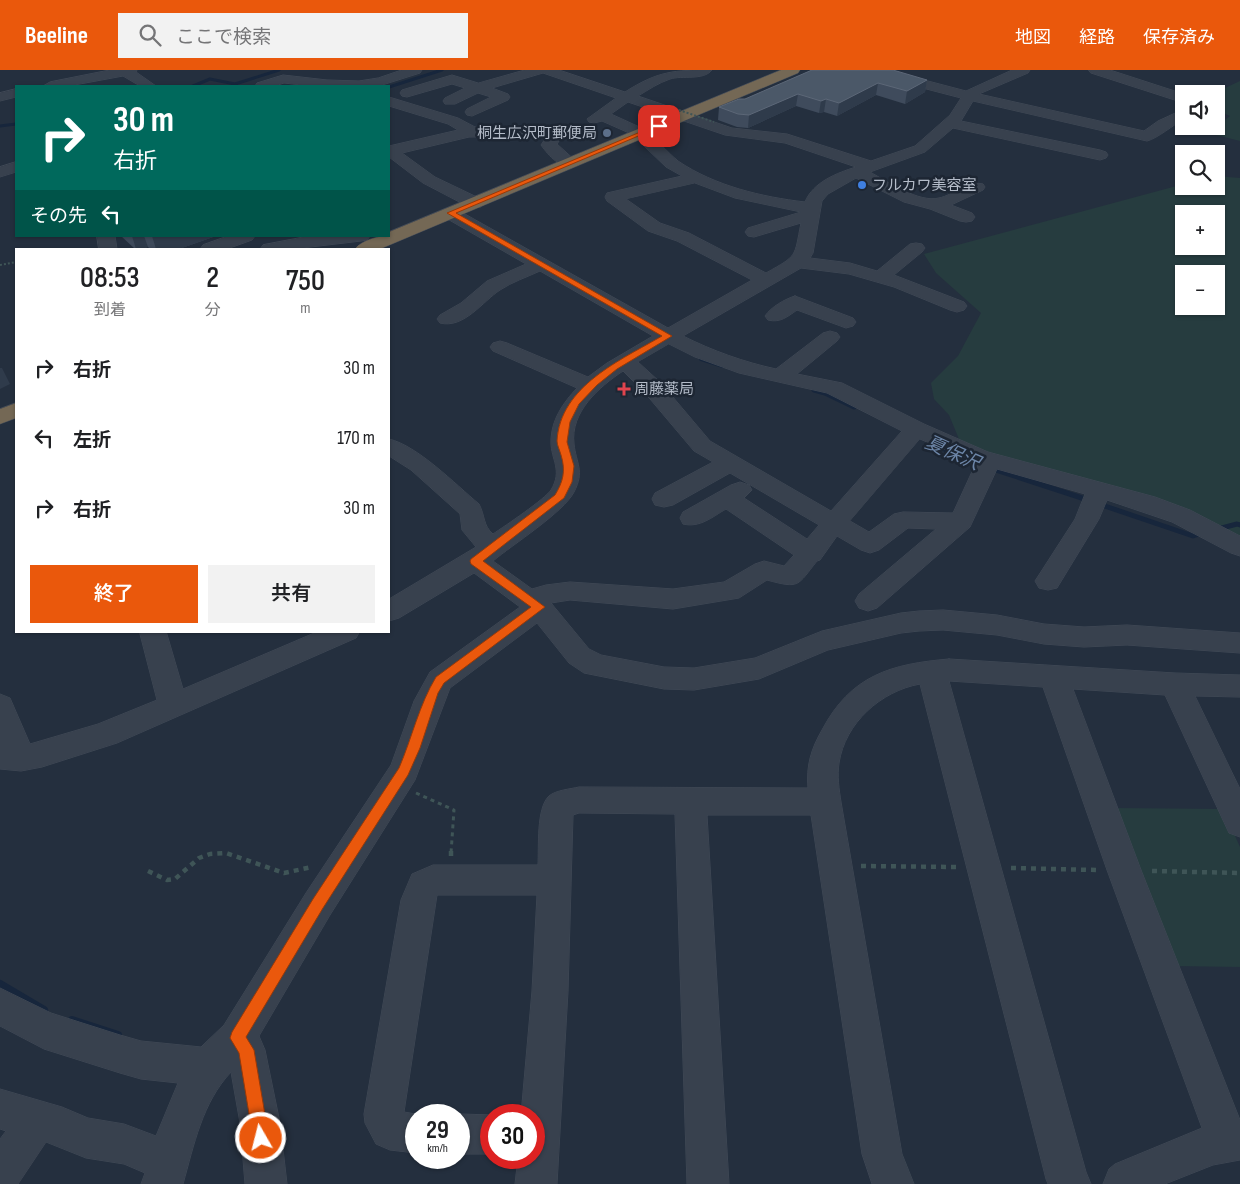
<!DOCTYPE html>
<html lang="ja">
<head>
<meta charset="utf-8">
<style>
  :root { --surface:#fff; --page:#f2f2f2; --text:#202124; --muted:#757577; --accent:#ea580c }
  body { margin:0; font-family:"Sofia Sans Condensed","Noto Sans JP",sans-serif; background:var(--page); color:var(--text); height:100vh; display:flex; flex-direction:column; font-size:19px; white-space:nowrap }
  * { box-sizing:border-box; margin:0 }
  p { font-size:16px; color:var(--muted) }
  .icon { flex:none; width:28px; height:28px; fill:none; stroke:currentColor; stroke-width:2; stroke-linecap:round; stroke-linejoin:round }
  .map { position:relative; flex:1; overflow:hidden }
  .panel { position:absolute; left:15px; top:178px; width:375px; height:385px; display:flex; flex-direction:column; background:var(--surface); border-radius:0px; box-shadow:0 1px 4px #0004 }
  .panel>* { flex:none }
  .guide { position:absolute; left:15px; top:15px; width:375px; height:152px; border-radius:0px; box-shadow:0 1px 4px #0004; background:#00695c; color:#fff; overflow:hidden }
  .buttons { position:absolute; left:1175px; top:15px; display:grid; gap:10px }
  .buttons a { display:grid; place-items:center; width:50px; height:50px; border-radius:0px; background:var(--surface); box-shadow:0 1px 4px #0004; font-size:25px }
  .speed { position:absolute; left:405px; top:1034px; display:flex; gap:10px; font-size:25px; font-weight:700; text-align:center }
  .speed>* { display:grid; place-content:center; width:65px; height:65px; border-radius:50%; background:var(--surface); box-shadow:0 1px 4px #0004; line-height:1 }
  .speed small { font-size:12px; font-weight:400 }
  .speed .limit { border:8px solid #d22; background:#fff; color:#111 }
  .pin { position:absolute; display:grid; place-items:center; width:42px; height:42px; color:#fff; margin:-21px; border-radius:10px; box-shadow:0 2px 8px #0006 }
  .me { position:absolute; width:55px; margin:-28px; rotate:352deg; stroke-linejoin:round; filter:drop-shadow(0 0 4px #0008) }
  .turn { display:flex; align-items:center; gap:18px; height:105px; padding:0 15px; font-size:22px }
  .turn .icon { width:65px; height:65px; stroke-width:2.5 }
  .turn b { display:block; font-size:35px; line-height:42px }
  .then { display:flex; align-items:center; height:48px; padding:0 15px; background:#0003; gap:10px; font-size:19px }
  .eta { display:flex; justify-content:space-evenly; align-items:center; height:85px; text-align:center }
  .eta b { font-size:30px; font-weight:600; line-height:35px }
  .cta { display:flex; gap:10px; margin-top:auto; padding:10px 15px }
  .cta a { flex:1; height:58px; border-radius:0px; background:var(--accent); color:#fff; font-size:20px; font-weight:600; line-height:58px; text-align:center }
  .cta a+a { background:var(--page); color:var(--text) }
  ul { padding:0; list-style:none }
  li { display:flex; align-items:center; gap:15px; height:70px; padding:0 15px }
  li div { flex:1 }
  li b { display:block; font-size:19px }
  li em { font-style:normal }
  header { display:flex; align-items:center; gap:30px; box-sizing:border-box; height:70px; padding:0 25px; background:var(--accent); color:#fff }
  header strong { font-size:24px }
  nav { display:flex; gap:28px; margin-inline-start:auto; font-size:18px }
  .search { width:350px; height:45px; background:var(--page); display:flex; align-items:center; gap:12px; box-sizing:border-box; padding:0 18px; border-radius:0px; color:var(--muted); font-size:19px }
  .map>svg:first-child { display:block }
</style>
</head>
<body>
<header>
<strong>Beeline</strong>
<div class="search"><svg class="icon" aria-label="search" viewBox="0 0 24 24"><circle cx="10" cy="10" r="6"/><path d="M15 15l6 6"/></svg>ここで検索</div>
<nav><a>地図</a><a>経路</a><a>保存済み</a></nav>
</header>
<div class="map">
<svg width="1240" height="1114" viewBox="0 0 1240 1114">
  <rect width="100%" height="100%" fill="#242f3e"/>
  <path fill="#263c3f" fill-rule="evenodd" d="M1240 11V71L1208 63 1230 46 1216 40V24H1212Z
    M1216 106 1240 108V467L961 374 949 345 934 329 931 313 958 286 981 243 936 203 924 184 1184 114V116H1216ZM1184 144H1216V176H1184ZM1184 204H1216V236H1184Z
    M1113 738 1223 739 1240 777V897L1172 896Z"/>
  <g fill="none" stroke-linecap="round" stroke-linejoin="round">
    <path stroke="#17263c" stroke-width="3" d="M193 16 210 9 235 14 279 0
      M389 17 442 0
      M0 56 16 54"/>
    <path stroke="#17263c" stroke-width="4" d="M701 289 723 296"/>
    <path stroke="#17263c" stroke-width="5" d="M814 320 825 323 854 337
      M944 379 981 395
      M990 398 1091 431
      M1099 434 1193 466 1202 463
      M1218 459 1237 454 1240 455"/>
    <path stroke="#17263c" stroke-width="8" d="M0 914 44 940
      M72 950 118 965"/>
    <defs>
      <path id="minor" d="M110 0H137L136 2 156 16H140L123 6 69 16H43L50 12Z
        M402 0H422L420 3 379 16H310L284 13 275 16H255L257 13 283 5 327 10 359 11 378 8Z
        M525 0H559L625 22C658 1 674 0 712 0 703 11 682 5 670 9 658 13 648 20 638 26L732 58 787 64 871 91 915 76 950 45 961 28 865 3 863 0H886L966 21 1012 0H1030L1028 3 979 24 1144 61 1158 51 1184 39V49C1173 55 1158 68 1147 71L973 31 961 51 1100 80 1106 82 1108 85 1106 88 1100 90 953 58 925 82 870 102C888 112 919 133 939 128 954 125 967 110 983 114L985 117 983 120 951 135 972 143 975 147 972 151 966 152 960 151 930 139 904 132 856 108 828 124 822 131 813 183 810 188 850 193 877 201 910 174 916 173 922 174 925 178 922 182 894 205 964 232 967 236 964 240 957 242 950 240 894 217 849 204 801 198 683 266C713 281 744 292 776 299L823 263 830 261 837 263 840 267 837 271 797 304 842 313 924 354 988 382 1155 427 1190 440 1240 466V486L1231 483 1172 452 1107 430 1099 449 1057 518 1048 520 1039 518 1035 511 1075 449 1085 424 997 399 970 457 877 538 868 541 859 538 855 531 859 524 936 459 908 458 879 480 870 483 861 480 837 466 820 490 817 491C797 516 800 519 767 510L739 528 673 539 570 530 551 533 589 579 601 585 664 597 694 598 755 588 822 561 901 543 919 541 943 540 997 545 1044 554 1084 557 1127 555 1240 563V583L1127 575 1084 577 1044 574 997 565 943 560 919 561 901 563 828 580 759 609 694 620 664 619 584 603 569 593 537 553 450 618 415 710 330 845 259 966 265 980 280 1053 287 1114H245L240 1053 231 1002C202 1033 194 1075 183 1114H141L145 1103 124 1094 86 1088 46 1072 18 1114H0V1069L6 1061 0 1059V1019L62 1037 88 1048 124 1054 156 1066 178 1013 141 1009 120 1003 44 979 0 956V918L51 943 120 965 141 971 201 977 224 955 306 823 391 695 414 631 430 602 520 537 474 503 399 548 389 551V529L476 477 462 460 460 444 411 400 389 386V369C418 376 455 414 479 434 485 445 483 456 493 464 505 456 545 429 551 420 563 400 551 390 551 372 551 350 563 333 577 318L493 281 490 277 493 273 500 271 507 273 588 307 607 293 653 266 540 201C527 207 512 212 500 220 483 231 464 259 440 253L437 249 440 245 461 233 487 211 526 194 444 147 441 143 444 139 450 138 456 139 668 258 752 210 677 171 648 161 607 131 605 127 607 123 682 106 666 97 642 74 639 71 642 68H652C662 74 669 84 678 91 715 116 762 127 805 132 813 112 837 103 856 97L785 73 725 65 628 32 611 44 646 60 649 63 646 66H636L602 51 594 53 589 52 587 49 616 28 543 3 492 18 508 24 510 27 508 30 472 46 467 45 465 42 467 39 491 27 478 23 455 34H445L443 31 445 28 465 18 452 14 407 27 402 26 400 23 402 20 452 5 478 13ZM695 113 735 128 801 142 748 158 745 162 748 166 754 167 801 153C794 188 798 185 766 203L689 163 660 153 626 129ZM669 274 695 287 739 303 827 323 902 361 831 441 710 371 661 313 638 292ZM623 301 645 323 694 381 713 392 655 423 652 429 655 435 664 437 673 435 730 403 819 455 807 469 744 428 752 420 749 415 740 412 731 415 683 442 680 448 683 454C700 458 712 447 726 439L794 485 784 496 764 491 755 494 724 512 673 519 570 512 546 515 532 519 493 491C512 475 564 442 574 422 585 401 576 393 574 374 570 342 599 317 623 301ZM920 369 976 393 953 443 903 442 894 444 869 462 850 451Z
        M1089 0H1110L1184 24V33L1091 3Z
        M16 19V27L0 31V23Z
        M389 27 458 48 475 57 560 58 565 62 557 74 578 93 576 96C561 100 549 86 541 75L547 66 469 67 402 83 435 107 481 129 483 133 481 137H469L423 113 389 87V76L458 60 448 54 389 36Z
        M16 92V102L0 107V97Z
        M97 166H115L117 179H99Z
        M228 166H255L252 170 227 179H200L203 175Z
        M309 166H370L367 170 361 171 294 179H260L263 175Z
        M795 226 853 248 856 252 853 256 846 258 797 240C787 247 780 253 768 250L765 246C771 237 785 229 795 226Z
        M142 561H166L183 619 319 561H360L356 568 117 673 42 697 21 701 0 699V624L10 628 30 674 98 654 157 630 140 564Z
        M949 589 1175 603 1240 605V627L1195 626 1240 719V767L1229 763 1165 625 1073 619 1141 800 1240 1050V1090L1213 1095 1165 1114H1103L1109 1099 1115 1094 1202 1058 1107 800 1043 617 949 611 1086 1102 1091 1114H1048L1046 1109 920 614C881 621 845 653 839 693 837 706 839 719 841 732L902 1084 914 1114H872L862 1084 811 745H707L729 1114H687L675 744 579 743 573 745 568 921 557 1114H515L518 1088H534V1045H521L532 921 537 825H437L404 1042 421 1045H416V1083L390 1080 376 1074 365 1053 364 1044 401 830 412 804 433 795H538C539 778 536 738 549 726 556 720 571 719 579 717L808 718C806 696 811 679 822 660 851 605 891 594 949 589Z
        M459 1044 494 1045H491V1084H459V1045H456Z"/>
      <path id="highway" d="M781 0H800L798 3 380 179H355C362 170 378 166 389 166V162Z
        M16 333V348L0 354V339Z"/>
    </defs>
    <use href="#minor" stroke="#414a57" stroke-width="1"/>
    <use href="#highway" stroke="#434c59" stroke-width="1"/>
    <path stroke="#3f5557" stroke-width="2" stroke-dasharray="2 2" stroke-linecap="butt" d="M0 195 16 192"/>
    <path stroke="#3f5557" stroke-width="3" stroke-dasharray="4 4" stroke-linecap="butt" d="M416 723 454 740 451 783"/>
    <path stroke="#3f5557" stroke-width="4.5" stroke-dasharray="5 5" stroke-linecap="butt" d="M451 786V781
      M861 796 957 797
      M1011 798 1097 800
      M148 801 167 810 175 809 199 788 210 784 226 783 284 803 312 797
      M1152 801 1240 803"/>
    <use href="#minor" fill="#38414e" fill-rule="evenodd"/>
    <use href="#highway" fill="#746855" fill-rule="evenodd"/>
    <path stroke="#3f5557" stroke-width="2" stroke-dasharray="2 2" stroke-linecap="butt" d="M679 40 714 52"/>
  </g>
  <path fill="#3f4b5c" d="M812 0 927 10 925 22 905 34 876 25 837 46 824 42 819 43 796 36 748 58 737 57 718 50 719 37 745 29Z
    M121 166H216L179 179H150L148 177 141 179H135Z"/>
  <path fill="#2f3b4b" d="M927 10 925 22 905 34 907 21Z
    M878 13 876 25 837 46 839 33Z
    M798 24 796 36 748 58 749 45Z
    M826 29 824 42 819 43 821 31Z
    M132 166H144L148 177 141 179H136Z
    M152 166H216L179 179H156Z
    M0 298H2L10 314 0 319Z"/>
  <path fill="#4b5868" stroke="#5c6777" d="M812 0H893L927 10 907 21 878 13 839 33 826 29 821 31 798 24 749 45 738 44 719 37 739 29H745Z"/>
  <path fill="#ea580c" stroke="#983908" d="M657 55 662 56 456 143 672 266 617 299 597 315 579 334 570 352 567 372 574 396 572 412 564 428 483 491 545 537 444 613 438 623 420 678 408 705 323 838 246 967 254 980 269 1068 267 1074 261 1077 255 1074 253 1068 239 983 230 968 232 962 313 829 399 698C412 668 419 635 436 607L531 537 471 494 470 491 471 489 555 425C563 412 566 401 561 385 560 381 557 375 557 371 560 316 621 290 662 266L447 143Z"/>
  <circle fill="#5c6f8a" stroke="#1d2633" stroke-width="2" cx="607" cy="63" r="5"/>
  <circle fill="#3f7fe0" stroke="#1d2633" stroke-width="2" cx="862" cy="115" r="5"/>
  <path fill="#e0444e" stroke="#1d2633" stroke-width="2" d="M621.5 311.5h5v5h5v5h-5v5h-5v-5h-5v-5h5z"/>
  <g text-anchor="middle" stroke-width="5" stroke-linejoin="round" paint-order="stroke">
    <g font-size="15" fill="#b4bcc9" stroke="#1d2633" text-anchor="start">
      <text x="597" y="68" text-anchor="end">桐生広沢町郵便局</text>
      <text x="872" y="120">フルカワ美容室</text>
      <text x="634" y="324">周藤薬局</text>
    </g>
    <g font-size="19" font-style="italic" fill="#6d86a8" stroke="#1d2633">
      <text transform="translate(953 382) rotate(24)" y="7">夏保沢</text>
    </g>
  </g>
</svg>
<div class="buttons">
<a><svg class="icon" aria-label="sound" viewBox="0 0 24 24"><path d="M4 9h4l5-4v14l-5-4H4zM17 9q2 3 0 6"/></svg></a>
<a><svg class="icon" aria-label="search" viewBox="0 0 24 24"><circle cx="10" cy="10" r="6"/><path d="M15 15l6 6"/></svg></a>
<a>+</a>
<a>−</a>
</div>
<div class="speed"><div>29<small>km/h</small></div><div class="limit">30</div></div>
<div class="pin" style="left:659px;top:56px;background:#d93025"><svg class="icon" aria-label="arrive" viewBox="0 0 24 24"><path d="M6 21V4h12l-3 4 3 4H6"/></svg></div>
<svg class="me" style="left:261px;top:1068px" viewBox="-20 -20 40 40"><circle r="17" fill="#ea580c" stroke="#fff" stroke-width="3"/><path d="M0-11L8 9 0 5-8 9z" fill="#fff"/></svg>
<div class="guide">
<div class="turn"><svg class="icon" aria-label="right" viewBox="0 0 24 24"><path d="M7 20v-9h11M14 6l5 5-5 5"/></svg><div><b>30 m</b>右折</div></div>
<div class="then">その先<svg class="icon" aria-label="left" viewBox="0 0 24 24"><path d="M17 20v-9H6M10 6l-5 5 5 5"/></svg></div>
</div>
<section class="panel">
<div class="eta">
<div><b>08:53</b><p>到着</p></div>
<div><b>2</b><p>分</p></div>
<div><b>750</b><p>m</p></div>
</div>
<ul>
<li><svg class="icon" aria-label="right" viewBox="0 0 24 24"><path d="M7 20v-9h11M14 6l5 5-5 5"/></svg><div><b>右折</b></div><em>30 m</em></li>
<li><svg class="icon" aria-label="left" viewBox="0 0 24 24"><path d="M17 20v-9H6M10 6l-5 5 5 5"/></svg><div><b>左折</b></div><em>170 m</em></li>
<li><svg class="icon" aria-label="right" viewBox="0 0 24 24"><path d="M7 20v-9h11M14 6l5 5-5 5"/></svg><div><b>右折</b></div><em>30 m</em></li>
</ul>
<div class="cta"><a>終了</a><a>共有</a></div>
</section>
</div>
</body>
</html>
